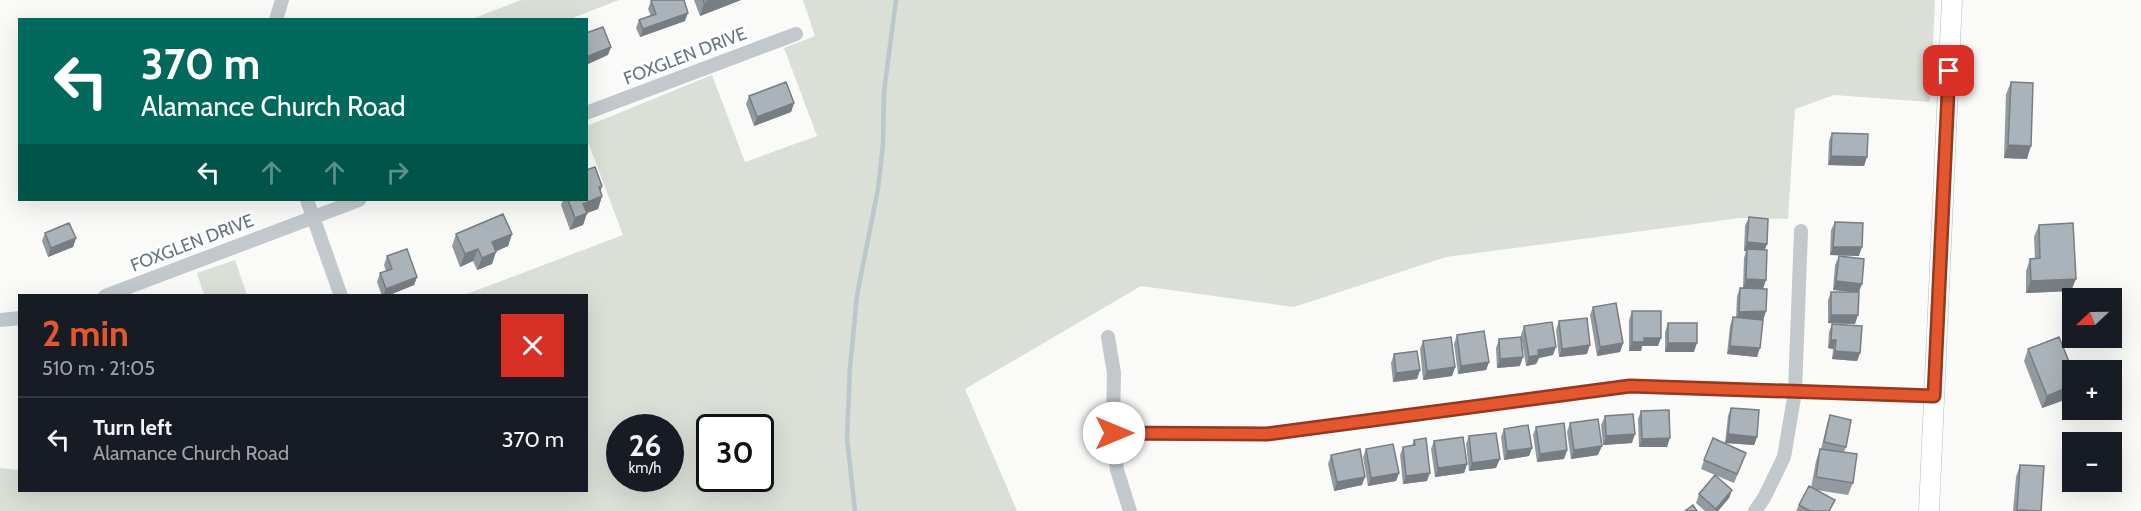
<!DOCTYPE html>
<html lang="en">
<head>
<meta charset="utf-8">
<style>
  :root { --surface:#171b24; --page:#242831; --text:#f1f3f6; --muted:#9ea1a6; --line:#363941; --accent:#e4572e }
  body { margin:0; font-family:Cabin,sans-serif; background:var(--page); color:var(--text); height:100vh; display:flex; flex-direction:column; font-size:22px; white-space:nowrap }
  * { box-sizing:border-box; margin:0 }
  p { font-size:20px; color:var(--muted) }
  .icon { flex:none; width:33px; height:33px; fill:none; stroke:currentColor; stroke-width:2; stroke-linecap:round; stroke-linejoin:round }
  .map { position:relative; flex:1; overflow:hidden }
  .details { position:absolute; left:18px; top:294px; width:570px; height:198px; display:flex; flex-direction:column; background:var(--surface); border-radius:0px; box-shadow:0 6px 24px #0002 }
  .details>* { flex:none }
  .top-card { position:absolute; left:18px; top:18px; width:570px; height:183px; border-radius:0px; box-shadow:0 6px 24px #0002; background:#00695c; color:#fff; overflow:hidden }
  .needle { width:39px; rotate:248deg }
  .tools { position:absolute; left:2062px; top:288px; display:grid; gap:12px }
  .tools a { display:grid; place-items:center; width:60px; height:60px; border-radius:0px; background:var(--surface); box-shadow:0 6px 24px #0002; font-size:30px }
  .speed { position:absolute; left:606px; top:414px; display:flex; gap:12px; font-size:30px; font-weight:700; text-align:center }
  .speed>* { display:grid; place-content:center; width:78px; height:78px; border-radius:50%; background:var(--surface); box-shadow:0 6px 24px #0002; line-height:1 }
  .speed small { font-size:15px; font-weight:400 }
  .speed .limit { border:3px solid #111; border-radius:9px; background:#fff; color:#111 }
  .pin { position:absolute; display:grid; place-items:center; width:51px; height:51px; color:#fff; margin:-26px; border-radius:12px; box-shadow:0 3px 9px #0006 }
  .me { position:absolute; width:66px; margin:-33px; rotate:90deg; stroke-linejoin:round; filter:drop-shadow(0 0 4px #0008) }
  .turn { display:flex; align-items:center; gap:21px; height:126px; padding:0 24px; font-size:27px }
  .turn .icon { width:78px; height:78px; stroke-width:2.5 }
  .turn b { display:block; font-size:42px; line-height:51px }
  .lanes { display:flex; align-items:center; height:57px; padding:0 24px; background:#0003; justify-content:center; gap:30px; direction:ltr }
  .lanes .off { opacity:.35 }
  .round { display:grid; place-items:center; flex:none; width:63px; height:63px; border-radius:0px; background:var(--page) }
  .overview { display:flex; align-items:center; justify-content:space-between; height:102px; padding:0 24px }
  h1 { font-size:36px; font-weight:800; line-height:45px; color:var(--accent) }
  ul { padding:0; list-style:none }
  li { display:flex; align-items:center; gap:18px; height:84px; padding:0 24px; border-top:2px solid var(--line) }
  li div { flex:1 }
  li b { display:block; font-size:22px }
  li em { font-style:normal }
  .map>svg:first-child { display:block }
</style>
</head>
<body>
<div class="map">
<svg width="2141" height="511" viewBox="0 0 2141 511">
  <rect width="100%" height="100%" fill="#fafaf8"/>
  <path fill="#dadfd7" fill-rule="evenodd" d="M521 0H619L570 19H472Z
    M803 0H1935L1930 102 1834 95 1795 109 1788 219 1740 218 1446 257 1294 307 1141 286 965 389 1017 511H0V468L19 470 20 490H586V296L464 295 623 235 587 139V126L712 75 745 162 817 136 784 48 815 36ZM620 428H670V478H620ZM710 428H760V478H710Z
    M235 260 247 295H204L197 273Z"/>
  <g fill="none" stroke-linecap="round" stroke-linejoin="round">
    <path stroke="#bbc7cb" stroke-width="4.5" d="M855 511 847 438 850 368 857 295 878 189 883 144 884 92 896 0"/>
    <defs>
      <path id="secondary" d="M1929 511 1952 0"/>
    </defs>
    <use href="#secondary" stroke="#b3babf" stroke-width="21"/>
    <path stroke="#c3c8cc" stroke-width="14" d="M276 20 282 0
      M586 113 796 34
      M307 200 341 296
      M105 296 359 200
      M0 320 20 318
      M1108 337 1114 373 1113 426 1117 470 1130 511
      M1114 433 1267 434 1630 386 1934 396
      M1755 511 1764 498 1784 457 1795 392 1801 231"/>
    <use href="#secondary" stroke="#fff" stroke-width="20"/>
  </g>
  <path fill="#929a9f" d="M694 0H741L700 16Z
    M651 1 685 21 640 37 636 28 639 20 651 16 648 9Z
    M2011 82 2027 159 2004 158 2006 94Z
    M749 96 794 103 791 112 754 126 746 104Z
    M1832 133 1864 166 1828 165 1829 141Z
    M602 186 600 192 602 196 598 209 587 213 583 225 570 230 561 205 563 200H586Z
    M1749 217 1767 244 1764 250 1743 288 1744 258 1746 251H1744L1745 226Z
    M1835 222 1859 256 1830 255 1831 230Z
    M2039 225 2071 291 2026 293V271L2030 259H2035L2034 237Z
    M45 233 76 238 73 247 48 257 42 241Z
    M456 234H512L508 246 496 251 492 264 477 270 473 261 460 267 452 246Z
    M387 256 417 277 414 285 387 296H382L377 282 380 273 386 271 384 265Z
    M1839 256 1859 292 1855 324 1828 323V300L1831 292H1852L1833 290 1835 265Z
    M1740 288 1766 311 1763 320 1757 357 1727 354 1730 326 1733 317 1736 318 1737 296Z
    M1593 307 1623 343 1620 352 1597 356 1590 315Z
    M1632 311 1658 346H1642L1641 351H1629V320Z
    M1559 321 1587 354 1559 357 1556 330Z
    M1668 323 1694 352H1665V332Z
    M1832 324 1860 353 1857 361 1832 359 1833 349 1828 348 1829 332Z
    M1524 326 1553 355 1539 358 1536 364 1526 366 1521 335Z
    M1457 335 1489 362 1486 370 1458 374 1454 344Z
    M1499 339 1520 366 1497 368 1496 348Z
    M1423 341 1455 367 1452 376 1423 380 1420 349Z
    M2028 349 2067 399 2042 408 2024 361Z
    M1394 354 1420 370 1417 379 1393 382 1391 363Z
    M1731 408 1757 437 1754 445 1725 443 1728 416Z
    M1641 411 1667 447H1639L1638 419Z
    M1830 415 1846 447 1844 452 1853 483 1848 495 1816 490 1830 511H1796L1799 505 1811 488 1816 461 1820 449H1821L1827 424Z
    M1605 416 1632 443 1603 445 1601 425Z
    M1570 423 1598 455 1571 459 1567 432Z
    M1536 427 1567 450 1564 459 1537 462 1533 435Z
    M1504 429 1532 448 1529 456 1504 460 1501 437Z
    M1469 436 1496 468 1469 471 1466 444Z
    M1414 440 1427 481 1403 484 1400 455 1403 447 1412 445Z
    M1434 441 1467 464 1464 473 1435 477 1431 449Z
    M1366 449 1399 473 1396 481 1368 486 1363 457Z
    M1331 455 1362 485 1334 491 1328 464Z
    M1704 460 1743 461 1734 483 1701 469Z
    M2020 465 2041 511H2013L2016 477Z
    M1732 490 1729 498 1718 511H1705L1696 503 1699 494Z"/>
  <path fill="#777d82" d="M713 0H741L700 16 704 3Z
    M688 13 685 21 640 37 643 29Z
    M611 47 608 55 586 65V57Z
    M794 103 791 112 754 126 757 117Z
    M2008 145 2031 146 2027 159 2004 158Z
    M1831 156 1867 157 1864 166 1828 165Z
    M602 186 598 198 602 196 598 209 587 213 583 225 570 230 575 218 583 204 599 187Z
    M512 234 508 246 488 255 492 242Z
    M76 238 73 247 48 257 51 248Z
    M1747 242 1767 244 1764 252 1744 251Z
    M1833 247H1862L1859 256 1830 255Z
    M478 249 473 261 460 267 465 254Z
    M496 252 492 264 477 270 482 258Z
    M417 277 414 285 387 296H383L386 289Z
    M1746 279 1766 280 1763 289 1743 288Z
    M2076 279 2071 291 2026 293 2031 281Z
    M1836 281 1862 284 1859 292 1833 290Z
    M1766 311 1763 320H1736L1739 312Z
    M1831 315H1858L1855 324 1828 323Z
    M1644 338H1661L1658 346H1642L1641 351H1629L1632 342Z
    M1831 340H1836L1833 349 1828 348Z
    M1623 343 1620 352 1597 356 1600 347Z
    M1668 343H1697L1694 352H1665Z
    M1590 345 1587 354 1559 357 1562 349Z
    M1730 346 1760 348 1757 357 1727 354Z
    M1556 347 1553 355 1539 358 1536 364 1526 366 1529 357 1538 350Z
    M1835 351 1860 353 1857 361 1832 359Z
    M1523 357 1520 366 1497 368 1500 359Z
    M1489 362 1486 370 1458 374 1461 366Z
    M1455 367 1452 376 1423 380 1427 371Z
    M2072 369 2067 381 2065 371Z
    M1420 370 1417 379 1393 382 1396 373Z
    M2071 386 2067 399 2042 408 2047 396Z
    M1635 434 1632 443 1603 445 1606 436Z
    M1728 434 1757 437 1754 445 1725 443Z
    M1670 438 1667 447H1639L1642 439Z
    M1602 446 1598 455 1571 459 1574 450Z
    M1532 448 1529 456 1504 460 1507 451Z
    M1567 450 1564 459 1537 462 1540 454Z
    M1500 459 1496 468 1469 471 1472 463Z
    M1467 464 1464 473 1435 477 1438 468Z
    M1399 473 1396 481 1368 486 1371 478Z
    M1430 473 1427 481 1403 484 1406 476Z
    M1365 477 1362 485 1334 491 1337 482Z
    M1732 490 1729 498 1718 511H1715Z"/>
  <path fill="#aab3b9" stroke="#777d82" stroke-width="1.5" d="M653 0H684L688 13 643 29 639 20 656 14 651 1Z
    M703 0H713L704 3Z
    M603 27 611 47 586 57V33Z
    M786 82 794 103 757 117 749 96Z
    M2011 82 2033 83 2031 146 2008 145Z
    M1832 133 1868 134 1867 157 1831 156Z
    M595 167 602 186 599 187 602 196 583 204 587 213 575 218 568 200H586V170Z
    M503 214 512 234 492 242 496 252 482 258 478 249 465 254 456 234Z
    M1749 217 1768 219 1767 244 1747 242Z
    M1835 222 1863 223 1862 247H1833Z
    M69 223 76 238 51 248 45 233Z
    M2073 223 2076 279 2031 281 2030 259 2040 258 2039 225Z
    M407 249 417 277 386 289 380 273 392 269 387 256Z
    M1747 249 1767 250 1766 280 1746 279Z
    M1839 256 1864 259 1862 284 1836 281Z
    M1740 288 1767 289 1766 311 1739 312Z
    M1831 292H1859L1858 315H1831Z
    M1616 303 1623 343 1600 347 1593 307Z
    M1632 311H1661V338H1644V342H1632Z
    M1733 317 1763 320 1760 348 1730 346Z
    M1587 318 1590 345 1562 349 1559 321Z
    M1552 322 1556 347 1538 350 1539 355 1529 357 1524 326Z
    M1668 323H1697V343H1668Z
    M1832 324 1862 326 1860 353 1835 351 1836 340H1831Z
    M1484 331 1489 362 1461 366 1457 335Z
    M1451 337 1455 367 1427 371 1423 341Z
    M1521 337 1523 357 1500 359 1499 339Z
    M2059 337 2072 369 2065 371 2071 386 2047 396 2028 349Z
    M1417 351 1420 370 1396 373 1394 354Z
    M1731 408 1759 410 1757 437 1728 434Z
    M1669 410 1670 438 1642 439 1641 411Z
    M1633 414 1635 434 1606 436 1605 416Z
    M1830 415 1851 420 1846 447 1824 442Z
    M1598 419 1602 446 1574 450 1570 423Z
    M1564 423 1567 450 1540 454 1536 427Z
    M1528 425 1532 448 1507 451 1504 429Z
    M1496 433 1500 459 1472 463 1469 436Z
    M1463 437 1467 464 1438 468 1434 441Z
    M1426 438 1430 473 1406 476 1403 447 1415 445 1414 440Z
    M1713 438 1746 453 1737 474 1704 460Z
    M1393 444 1399 473 1371 478 1366 449Z
    M1360 449 1365 477 1337 482 1331 455Z
    M1820 449 1857 454 1853 483 1816 477Z
    M2020 465 2044 466 2041 511 2017 510Z
    M1715 475 1732 490 1716 509 1699 494Z
    M1809 486 1835 500 1829 511H1810L1799 505Z
    M1693 505 1697 511H1685Z"/>
  <g fill="none" stroke-linecap="round" stroke-linejoin="round">
    <defs>
      <path id="route" d="M1114 433 1267 434 1630 386 1934 396 1949 71"/>
    </defs>
    <use href="#route" stroke="#94391e" stroke-width="15"/>
    <use href="#route" stroke="#e4572e" stroke-width="10"/>
  </g>
  <g text-anchor="middle" stroke-width="6" stroke-linejoin="round" paint-order="stroke">
    <g font-size="18" fill="#657683" stroke="#fff">
      <text transform="translate(685 56) rotate(-21)" y="6">FOXGLEN DRIVE</text>
      <text transform="translate(192 243) rotate(-21)" y="6">FOXGLEN DRIVE</text>
    </g>
  </g>
</svg>
<div class="tools">
<a><svg class="needle" viewBox="-14 -14 28 28"><path d="M0-13l5 13h-10z" fill="#e53935"/><path d="M0 13l5-13h-10z" fill="#9ea1a6"/></svg></a>
<a>+</a>
<a>−</a>
</div>
<div class="speed"><div>26<small>km/h</small></div><div class="limit">30</div></div>
<div class="pin" style="left:1949px;top:71px;background:#d93025"><svg class="icon" aria-label="arrive" viewBox="0 0 24 24"><path d="M6 21V4h12l-3 4 3 4H6"/></svg></div>
<svg class="me" style="left:1114px;top:433px" viewBox="-20 -20 40 40"><circle r="19" fill="#fff"/><path d="M0-13L10 11 0 6-10 11z" fill="#e4572e"/></svg>
<div class="top-card">
<div class="turn"><svg class="icon" aria-label="left" viewBox="0 0 24 24"><path d="M17 20v-9H6M10 6l-5 5 5 5"/></svg><div><b>370 m</b>Alamance Church Road</div></div>
<div class="lanes"><svg class="icon" aria-label="left" viewBox="0 0 24 24"><path d="M17 20v-9H6M10 6l-5 5 5 5"/></svg><svg class="icon off" aria-label="ahead" viewBox="0 0 24 24"><path d="M12 20V5M6 11l6-6 6 6"/></svg><svg class="icon off" aria-label="ahead" viewBox="0 0 24 24"><path d="M12 20V5M6 11l6-6 6 6"/></svg><svg class="icon off" aria-label="right" viewBox="0 0 24 24"><path d="M7 20v-9h11M14 6l5 5-5 5"/></svg></div>
</div>
<section class="details">
<div class="overview"><div><h1>2 min</h1><p>510 m · 21:05</p></div><a class="round" style="background:#d93025;color:#fff"><svg class="icon" aria-label="close" viewBox="0 0 24 24"><path d="M6 6l12 12M18 6L6 18"/></svg></a></div>
<ul>
<li><svg class="icon" aria-label="left" viewBox="0 0 24 24"><path d="M17 20v-9H6M10 6l-5 5 5 5"/></svg><div><b>Turn left</b><p>Alamance Church Road</p></div><em>370 m</em></li>
</ul>
</section>
</div>
</body>
</html>
